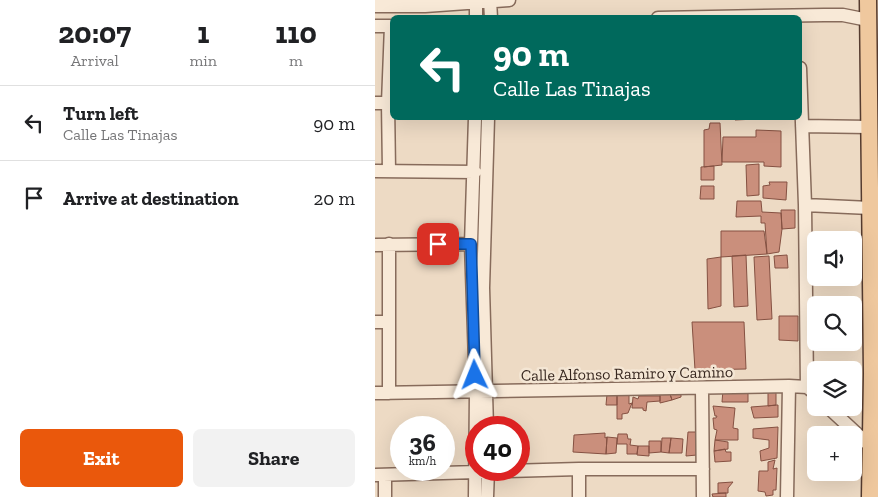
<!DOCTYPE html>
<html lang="en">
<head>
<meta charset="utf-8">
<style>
  :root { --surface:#fff; --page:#f2f2f2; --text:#202124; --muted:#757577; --line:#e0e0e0; --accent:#ea580c }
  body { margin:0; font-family:"Zilla Slab",serif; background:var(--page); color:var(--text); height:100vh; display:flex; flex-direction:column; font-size:19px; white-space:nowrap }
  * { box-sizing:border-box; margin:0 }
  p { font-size:16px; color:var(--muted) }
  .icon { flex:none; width:28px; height:28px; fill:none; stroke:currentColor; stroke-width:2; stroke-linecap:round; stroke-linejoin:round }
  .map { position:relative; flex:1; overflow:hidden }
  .panel { display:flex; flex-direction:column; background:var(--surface); width:375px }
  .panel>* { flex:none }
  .hud { position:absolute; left:15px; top:15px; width:412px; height:105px; border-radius:8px; box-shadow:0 5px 20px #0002; background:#00695c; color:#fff; overflow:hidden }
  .fabs { position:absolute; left:432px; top:231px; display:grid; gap:10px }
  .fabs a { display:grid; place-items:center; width:55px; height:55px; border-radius:8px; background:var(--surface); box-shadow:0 5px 20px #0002; font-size:25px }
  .speed { position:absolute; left:15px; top:416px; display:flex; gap:10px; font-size:25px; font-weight:700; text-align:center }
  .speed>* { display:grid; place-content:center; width:65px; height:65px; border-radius:50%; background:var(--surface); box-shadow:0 5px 20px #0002; line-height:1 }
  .speed small { font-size:12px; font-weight:400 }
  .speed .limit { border:8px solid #d22; background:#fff; color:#111 }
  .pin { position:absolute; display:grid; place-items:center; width:42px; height:42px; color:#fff; margin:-21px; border-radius:10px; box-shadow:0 2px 8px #0006 }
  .me { position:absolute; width:55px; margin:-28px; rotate:358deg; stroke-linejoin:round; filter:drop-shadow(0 0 4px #0008) }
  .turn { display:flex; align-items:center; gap:18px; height:105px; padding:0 20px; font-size:22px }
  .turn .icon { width:65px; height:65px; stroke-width:2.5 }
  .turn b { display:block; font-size:35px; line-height:42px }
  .eta { display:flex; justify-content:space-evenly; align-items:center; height:85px; text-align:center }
  .eta b { font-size:30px; font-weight:800; line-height:35px }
  .button { display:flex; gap:10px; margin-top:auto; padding:10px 20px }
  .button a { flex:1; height:58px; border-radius:8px; background:var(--accent); color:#fff; font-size:20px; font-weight:800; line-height:58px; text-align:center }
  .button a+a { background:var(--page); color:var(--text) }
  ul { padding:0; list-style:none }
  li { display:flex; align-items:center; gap:15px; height:75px; padding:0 20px; border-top:1px solid var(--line) }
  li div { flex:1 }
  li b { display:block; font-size:19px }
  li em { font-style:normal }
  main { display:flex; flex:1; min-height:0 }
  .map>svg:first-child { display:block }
</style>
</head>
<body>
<main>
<section class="panel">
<div class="eta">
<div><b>20:07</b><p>Arrival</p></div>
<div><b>1</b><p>min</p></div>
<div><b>110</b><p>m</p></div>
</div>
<ul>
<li><svg class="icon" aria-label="left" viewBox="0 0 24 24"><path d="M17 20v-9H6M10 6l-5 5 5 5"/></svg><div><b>Turn left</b><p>Calle Las Tinajas</p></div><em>90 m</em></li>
<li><svg class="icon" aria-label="arrive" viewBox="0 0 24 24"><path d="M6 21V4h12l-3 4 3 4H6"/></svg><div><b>Arrive at destination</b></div><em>20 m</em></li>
</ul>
<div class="button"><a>Exit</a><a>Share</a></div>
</section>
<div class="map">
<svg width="503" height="497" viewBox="0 0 503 497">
  <rect width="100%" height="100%" fill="#eddac4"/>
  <path fill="#ca8f7c" stroke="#855142" d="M359 118H402L360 120Z
    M335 123H345L347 165 329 167V130L334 129Z
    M381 130 406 131V167L389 166V162H347L348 137H381Z
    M384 164V195L372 196 371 165Z
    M339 166V180H326V167Z
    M394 182H412L411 200 388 198V186L395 185Z
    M326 186H339V199H325Z
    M362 201H386L387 212 406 213 407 229 404 252 392 254 390 223H386V216L361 217Z
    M406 210H420V228L407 229Z
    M346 231H389L392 254 346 257Z
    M371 255 373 306 359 307 357 256Z
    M412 255 413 268H400L399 256Z
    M394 256 397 319 382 320 379 257Z
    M346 257V306L333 309 332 259Z
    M404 316H423V341L404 340Z
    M317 322H369L371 369 320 370Z
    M357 388 356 393 373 391V402H347L348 390Z
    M401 391V405L393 406V392Z
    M285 393 295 394 297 400 285 403Z
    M232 394 242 395V405H231Z
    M295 394H306V397L297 400Z
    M242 395H254V404L257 403 253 413 247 414V419H242Z
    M264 396H285V401L272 402 271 411 268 410V408H257L258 397 263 399Z
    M403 405V417L379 418 376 407Z
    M338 406 360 408 358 428 363 429V440H340L342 430 339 429 338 418H341L342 416H340Z
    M403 427 402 458 386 461 385 451 394 448V440L378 438V429Z
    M313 432H323L322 455 311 456Z
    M230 433V438L232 437 231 454 198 452 199 435Z
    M243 434H252L253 439H256L255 445 263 446 262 454H252V444H242Z
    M232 437 242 438 241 453 231 454Z
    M287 438H296L294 453 286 452Z
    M296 438 308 439 307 453H294Z
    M340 440 353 442V449L339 451Z
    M274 441H286V452L274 453Z
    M263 446H274V456L262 455Z
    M350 449 351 452H356V461L340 462 339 451Z
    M400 460 398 469 402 468 401 490H398V495L391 496 390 492 383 491 384 471H393V462Z
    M358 482 353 488V493H343V483Z
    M351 493V497H338L337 494Z"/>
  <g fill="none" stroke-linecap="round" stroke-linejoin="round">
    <defs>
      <path id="minor" d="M101 0V18
        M115 0 116 18
        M0 6H50L134 0
        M283 18 449 15H468L493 20
        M0 26H18
        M425 68 430 205 432 387
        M0 103H13
        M427 126 494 127
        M0 171 100 172
        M14 171 13 103 16 26
        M430 205 495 208
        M14 244V393
        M0 245 96 244
        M0 322H14
        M327 389 328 497
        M0 393 414 386 432 387 441 394
        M454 408 496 447
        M112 428 108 288 113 118
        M204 469V497
        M0 475 204 469H328
        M10 497V475
        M100 497 101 392 96 244 100 118
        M112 497 113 470
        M412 497 414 386"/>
      <path id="major" d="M493 0 497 374 495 497"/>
    </defs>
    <use href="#minor" stroke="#876b5b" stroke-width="15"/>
    <use href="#major" stroke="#553b2f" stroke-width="19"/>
    <use href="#minor" stroke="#f8e9d7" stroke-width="12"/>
    <use href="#major" stroke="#efc89e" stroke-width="16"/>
  </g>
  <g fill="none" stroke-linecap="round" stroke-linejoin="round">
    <defs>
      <path id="route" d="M63 244H96L100 375"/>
    </defs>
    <use href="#route" stroke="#114b97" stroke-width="12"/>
    <use href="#route" stroke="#1a73e8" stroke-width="9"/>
  </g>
  <g text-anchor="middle" stroke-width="5" stroke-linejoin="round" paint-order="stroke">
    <g font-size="16" fill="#37271f" stroke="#f4e6d4">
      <text transform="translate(252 373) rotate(-1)" y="6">Calle Alfonso Ramiro y Camino</text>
    </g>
  </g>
</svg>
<div class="fabs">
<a><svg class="icon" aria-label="sound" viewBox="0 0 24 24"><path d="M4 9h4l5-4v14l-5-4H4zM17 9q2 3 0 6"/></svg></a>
<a><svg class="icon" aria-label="search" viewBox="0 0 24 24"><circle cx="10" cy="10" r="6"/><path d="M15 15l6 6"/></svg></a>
<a><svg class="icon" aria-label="layers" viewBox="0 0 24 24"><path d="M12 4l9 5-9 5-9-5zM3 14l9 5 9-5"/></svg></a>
<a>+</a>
</div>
<div class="speed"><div>36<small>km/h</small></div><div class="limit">40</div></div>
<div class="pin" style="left:63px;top:244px;background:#d93025"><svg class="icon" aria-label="arrive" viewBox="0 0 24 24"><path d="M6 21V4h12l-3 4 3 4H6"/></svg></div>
<svg class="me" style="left:100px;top:375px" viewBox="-20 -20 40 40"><path d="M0-17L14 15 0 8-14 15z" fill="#1a73e8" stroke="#fff" stroke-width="4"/></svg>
<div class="hud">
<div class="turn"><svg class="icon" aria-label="left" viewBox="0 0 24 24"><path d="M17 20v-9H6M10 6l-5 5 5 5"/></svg><div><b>90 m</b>Calle Las Tinajas</div></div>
</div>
</div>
</main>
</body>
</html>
